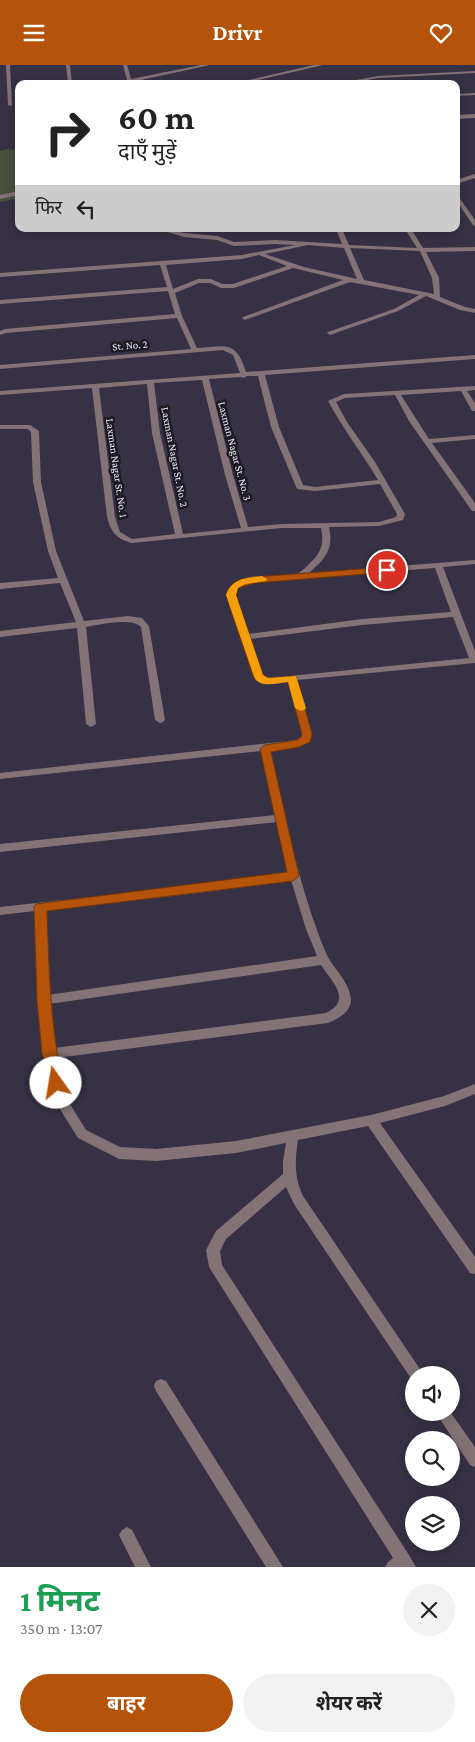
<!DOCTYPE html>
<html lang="hi">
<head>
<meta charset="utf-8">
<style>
  :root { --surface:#fff; --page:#f2f2f2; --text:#222; --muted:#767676; --accent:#b45309 }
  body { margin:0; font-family:"Crimson Pro","Noto Sans Devanagari",serif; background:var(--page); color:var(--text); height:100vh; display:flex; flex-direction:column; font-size:19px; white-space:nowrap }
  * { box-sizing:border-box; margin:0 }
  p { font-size:16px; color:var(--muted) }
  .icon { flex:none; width:28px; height:28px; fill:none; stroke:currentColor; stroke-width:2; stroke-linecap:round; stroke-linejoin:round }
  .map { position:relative; height:1502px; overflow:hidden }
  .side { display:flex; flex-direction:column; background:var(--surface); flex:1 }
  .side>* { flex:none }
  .banner { position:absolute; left:15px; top:15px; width:445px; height:152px; border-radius:10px; box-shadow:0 2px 12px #0003; background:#fff; color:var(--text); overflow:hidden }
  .buttons { position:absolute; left:405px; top:1301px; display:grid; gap:10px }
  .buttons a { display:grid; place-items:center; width:55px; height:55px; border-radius:50%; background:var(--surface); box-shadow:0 2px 12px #0003; font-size:25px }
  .pin { position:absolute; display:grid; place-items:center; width:42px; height:42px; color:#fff; margin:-21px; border:2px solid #fff; border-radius:50%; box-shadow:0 1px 5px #0007 }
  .me { position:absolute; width:55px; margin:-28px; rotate:347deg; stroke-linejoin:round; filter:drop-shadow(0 0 4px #0008) }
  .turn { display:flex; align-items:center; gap:18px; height:105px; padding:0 20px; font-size:22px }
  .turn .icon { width:65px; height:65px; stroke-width:2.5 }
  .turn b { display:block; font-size:35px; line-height:42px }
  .then { display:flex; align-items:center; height:48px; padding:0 20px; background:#0003; gap:10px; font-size:19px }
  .round { display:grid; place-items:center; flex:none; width:52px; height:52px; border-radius:26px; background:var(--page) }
  .headline { display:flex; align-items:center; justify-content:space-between; height:85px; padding:0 20px }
  h1 { font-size:30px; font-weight:700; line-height:38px; color:#1e9e55 }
  .cta { display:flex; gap:10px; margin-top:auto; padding:10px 20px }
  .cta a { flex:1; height:58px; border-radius:30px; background:var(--accent); color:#fff; font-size:20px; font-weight:700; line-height:58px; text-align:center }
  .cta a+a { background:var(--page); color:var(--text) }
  header { display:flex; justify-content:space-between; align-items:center; height:65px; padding:0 20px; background:var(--accent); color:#fff; font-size:22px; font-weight:700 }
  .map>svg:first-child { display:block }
</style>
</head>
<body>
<header><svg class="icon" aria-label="menu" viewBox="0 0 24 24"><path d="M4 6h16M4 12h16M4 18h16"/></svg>Drivr<svg class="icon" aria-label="heart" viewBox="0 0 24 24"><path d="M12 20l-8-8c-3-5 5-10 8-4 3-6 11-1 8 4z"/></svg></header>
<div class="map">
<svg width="475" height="1502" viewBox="0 0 475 1502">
  <rect width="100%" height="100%" fill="#363144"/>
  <path fill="#48513c" d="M11 83 9 85 17 84 19 87V133L0 137V86Z"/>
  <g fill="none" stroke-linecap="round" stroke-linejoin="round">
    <path fill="#837276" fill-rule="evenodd" d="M6 0H10L12 40 10 41 8 40Z
      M66 0H70L72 19H68Z
      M123 0H127L131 14 201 0H210L132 17V19H128Z
      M314 0H323L241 19H231Z
      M475 6V8L378 13 346 19H334L378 11Z
      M475 28V30L456 31V29Z
      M475 49V53L456 54V50Z
      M475 109V113L456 119V115Z
      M19 126V130L0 134V130Z
      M456 128 475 155V161L473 160 456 135Z
      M158 164H167L184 168 217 171 234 177 275 175 342 179 336 164H342L349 180 417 183 405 164H411L423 183 475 182V186L426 187 439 213 440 232 465 242 475 244V248L460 245 426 231 398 246 330 270 327 268 328 267 394 244 419 230 350 217 245 255 242 253 243 252 343 215 293 203 234 223H221L210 218H199L175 228 182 251 197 283C226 281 236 275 246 307L475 290V294L265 310 279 362 303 420 315 422 378 415C362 388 343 364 328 336L330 335 344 329 475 321V325L467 326 475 338V346H472L461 326 401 330 429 374 475 370V374L432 378 475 438V446H472L409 356 395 330 345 333 336 337 347 357 375 397 405 449 403 455 379 461 329 462C334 485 325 494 309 508L475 495V499L443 502 475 586V598L297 615 312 669 311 674 299 681 270 685C286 753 299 823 326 888 333 904 350 916 351 935 351 947 338 954 328 958L56 993 65 1031 86 1065 120 1082 156 1084 236 1076 371 1050 444 1031 475 1019V1029L445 1041 380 1058 475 1192V1209L470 1208 368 1061 298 1075C295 1095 294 1112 303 1131L424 1310H414V1316L412 1315 294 1139 286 1122 226 1174 220 1186 222 1200 409 1490 416 1502H385L388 1497 393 1493 209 1202 206 1185 216 1166 283 1109V1096L286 1078 236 1088 156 1096 119 1094 78 1073 53 1033 43 989 37 935 35 846 0 850V842L199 820 289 808 277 757 0 787V779L275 750 261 686 0 714V708L297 675 302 672V669L288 617C277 619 265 621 255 613L227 530C237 502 273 515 296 509 301 508 307 501 311 497 322 487 324 477 321 463H282L132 478C116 474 111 467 107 452L92 323 0 330V326L240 308 233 290 223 285 0 304V300L191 284 177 253 6 268 0 270V266L5 264 175 249 168 226 0 239V235L167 222 160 200 0 212V208L242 190 295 180 275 179 234 181 217 175 184 172ZM308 180 344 183 357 214 304 202 265 189ZM350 183 420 186 432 213 434 229 364 215ZM259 190 287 201 233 219H222L211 214H198L173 224 166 200 242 194ZM247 311H258L271 362 297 424 315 426 380 419 397 449 396 452 379 457 282 459 248 462 233 410 209 314 241 312 244 313ZM202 315 225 410 241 463 183 469 160 368 154 318ZM147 319 152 368 175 469 132 474 120 467 115 452 99 323ZM435 503 451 547 362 554 248 569 235 530 238 523 245 518ZM453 552 469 593 270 613 262 610 250 574 362 560ZM291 815 306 864 317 891 48 930 45 845 199 828ZM321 900C332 917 353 935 326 948L54 983 49 939Z
      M0 360H30L39 366 41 417 56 486 84 556 128 551 142 553 149 561 165 655 163 657 160 658 155 655 141 562C131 552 99 560 86 562L96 659 91 662 86 659 77 563 0 572V566L76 557 60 518 0 524V518L58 513 48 486 33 417 31 367 28 364H0Z
      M161 1314 166 1316 283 1502H266L156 1326 154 1321 156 1316Z
      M436 1348H451L475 1382V1402L470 1400Z
      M127 1462 132 1465 151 1502H135L119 1470 122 1465Z"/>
  </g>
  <path fill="#b45309" stroke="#753606" d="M387 502 391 503V507L255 518 238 523 236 530 263 610 268 613 296 611 312 669 310 677 299 682 271 687 299 811 293 816 47 846C49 904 50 961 63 1018L61 1022H51L42 988 37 935 34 842 36 839 287 807 260 684 265 680 297 675 301 672 302 669 288 617 262 619 253 611 226 530C231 516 240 514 255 512Z"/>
  <path fill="#f59e0b" d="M262 511 267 514 266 516 245 519 238 523 236 530 263 610 268 613 296 611 306 643 304 645 301 646 295 643 288 617C277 618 263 623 255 614L226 530C232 513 246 513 262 511Z"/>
  <g text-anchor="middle" stroke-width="5" stroke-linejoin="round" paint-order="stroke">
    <g font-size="11" fill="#eceaf6" stroke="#1d1a23">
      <text transform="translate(130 280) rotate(-5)" y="4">St. No. 2</text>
      <text transform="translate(235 386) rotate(75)" y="4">Laxman Nagar St. No. 3</text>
      <text transform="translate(175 392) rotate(79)" y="4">Laxman Nagar St. No. 2</text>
      <text transform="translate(117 403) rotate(82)" y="4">Laxman Nagar St. No. 1</text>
    </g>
  </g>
</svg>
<div class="buttons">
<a><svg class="icon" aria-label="sound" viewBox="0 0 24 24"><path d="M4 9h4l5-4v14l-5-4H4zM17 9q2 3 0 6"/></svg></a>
<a><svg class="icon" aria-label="search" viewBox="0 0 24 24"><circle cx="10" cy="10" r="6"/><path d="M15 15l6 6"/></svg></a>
<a><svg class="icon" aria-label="layers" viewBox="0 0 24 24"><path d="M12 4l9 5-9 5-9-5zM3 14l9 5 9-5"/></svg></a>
</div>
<div class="pin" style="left:387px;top:505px;background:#d93025"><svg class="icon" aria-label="arrive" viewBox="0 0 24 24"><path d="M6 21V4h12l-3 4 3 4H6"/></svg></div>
<svg class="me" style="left:56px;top:1018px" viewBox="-20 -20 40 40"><circle r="19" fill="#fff"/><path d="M0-13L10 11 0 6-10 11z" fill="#b45309"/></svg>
<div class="banner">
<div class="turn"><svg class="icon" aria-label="right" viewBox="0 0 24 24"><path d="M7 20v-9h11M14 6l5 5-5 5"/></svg><div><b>60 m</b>दाएँ मुड़ें</div></div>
<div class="then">फिर<svg class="icon" aria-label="left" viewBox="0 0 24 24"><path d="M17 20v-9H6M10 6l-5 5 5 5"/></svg></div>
</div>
</div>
<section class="side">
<div class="headline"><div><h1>1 मिनट</h1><p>350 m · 13:07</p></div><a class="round"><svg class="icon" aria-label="close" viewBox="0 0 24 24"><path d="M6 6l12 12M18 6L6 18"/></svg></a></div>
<div class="cta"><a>बाहर</a><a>शेयर करें</a></div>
</section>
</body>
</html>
